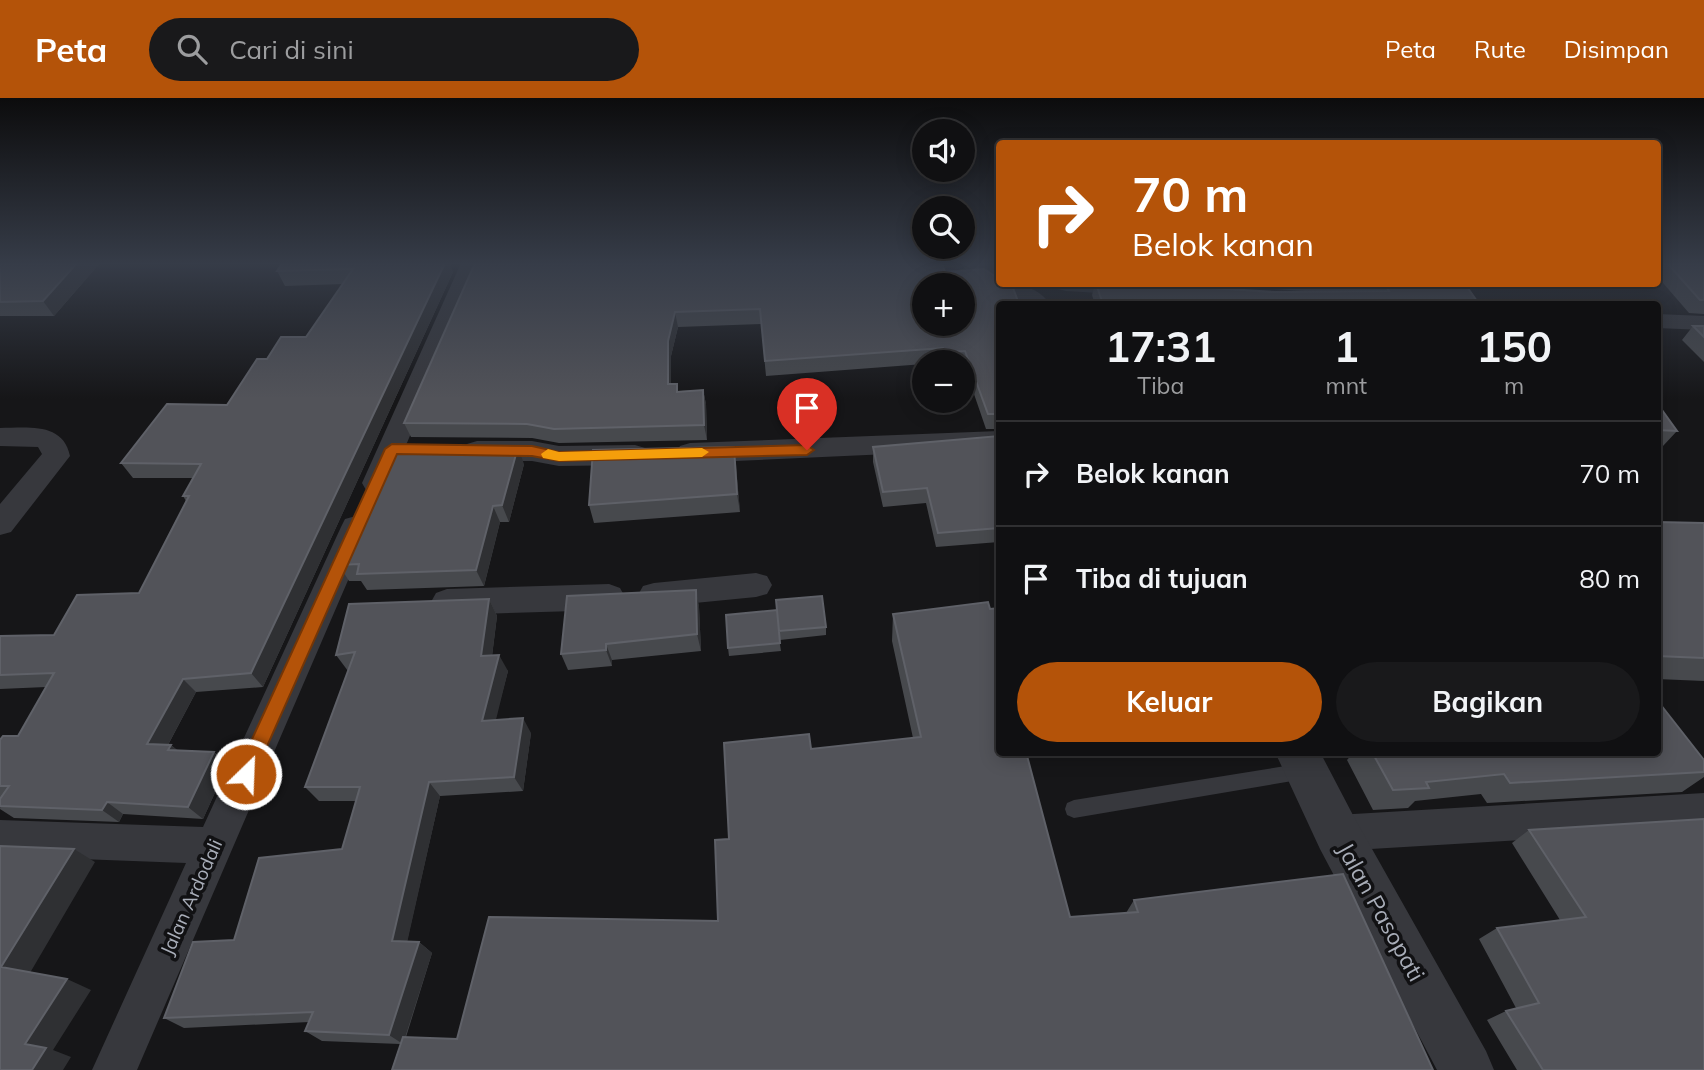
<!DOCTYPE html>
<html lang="id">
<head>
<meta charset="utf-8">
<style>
  :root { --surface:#101012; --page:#19191b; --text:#f1f3f6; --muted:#9c9d9f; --line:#303032; --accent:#b45309 }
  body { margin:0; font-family:Mulish,sans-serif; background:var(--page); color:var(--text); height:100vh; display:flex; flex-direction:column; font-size:26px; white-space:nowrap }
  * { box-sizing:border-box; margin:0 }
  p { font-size:23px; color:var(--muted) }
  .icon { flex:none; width:38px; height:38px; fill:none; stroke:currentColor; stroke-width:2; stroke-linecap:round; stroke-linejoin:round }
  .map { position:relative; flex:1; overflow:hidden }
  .sheet { position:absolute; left:996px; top:203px; width:665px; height:455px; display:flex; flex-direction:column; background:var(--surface); border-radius:7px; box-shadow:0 4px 18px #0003,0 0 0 2px var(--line) }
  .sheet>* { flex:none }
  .top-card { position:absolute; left:996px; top:42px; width:665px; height:147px; border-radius:7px; box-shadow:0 4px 18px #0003,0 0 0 2px var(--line); background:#b45309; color:#fff; overflow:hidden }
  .tools { position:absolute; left:912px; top:21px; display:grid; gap:14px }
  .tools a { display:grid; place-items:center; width:63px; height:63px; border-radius:50%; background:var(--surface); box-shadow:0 4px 18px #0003,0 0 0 2px var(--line); font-size:35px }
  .pin { position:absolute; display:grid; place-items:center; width:60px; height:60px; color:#fff; margin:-72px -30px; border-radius:50% 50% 50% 0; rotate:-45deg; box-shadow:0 0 7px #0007 }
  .pin .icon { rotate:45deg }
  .me { position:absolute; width:77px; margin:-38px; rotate:24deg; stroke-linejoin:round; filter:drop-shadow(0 0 5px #0008) }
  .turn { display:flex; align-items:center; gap:24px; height:147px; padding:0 21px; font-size:32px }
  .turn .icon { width:91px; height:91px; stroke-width:2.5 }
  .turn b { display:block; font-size:49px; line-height:60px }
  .eta { display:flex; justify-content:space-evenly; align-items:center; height:119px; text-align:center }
  .eta b { font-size:42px; font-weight:700; line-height:49px }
  .button { display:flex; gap:14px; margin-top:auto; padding:14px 21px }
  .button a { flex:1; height:80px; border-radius:42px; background:var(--accent); color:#fff; font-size:28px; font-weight:700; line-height:80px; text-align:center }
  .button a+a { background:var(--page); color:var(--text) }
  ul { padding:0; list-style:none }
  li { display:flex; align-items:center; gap:21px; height:105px; padding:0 21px; border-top:2px solid var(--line) }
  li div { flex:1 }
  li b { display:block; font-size:26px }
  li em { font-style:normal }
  header { display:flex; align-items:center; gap:42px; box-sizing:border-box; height:98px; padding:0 35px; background:var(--accent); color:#fff }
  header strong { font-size:33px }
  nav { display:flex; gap:38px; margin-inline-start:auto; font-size:24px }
  .search { width:490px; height:63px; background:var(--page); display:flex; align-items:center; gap:18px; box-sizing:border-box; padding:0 24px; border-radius:38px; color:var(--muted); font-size:26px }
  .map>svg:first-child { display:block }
</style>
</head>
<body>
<header>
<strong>Peta</strong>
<div class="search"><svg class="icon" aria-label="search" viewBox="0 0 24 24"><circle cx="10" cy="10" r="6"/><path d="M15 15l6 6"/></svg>Cari di sini</div>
<nav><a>Peta</a><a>Rute</a><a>Disimpan</a></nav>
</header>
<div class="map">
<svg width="1704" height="972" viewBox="0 0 1704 972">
  <rect width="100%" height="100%" fill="#161618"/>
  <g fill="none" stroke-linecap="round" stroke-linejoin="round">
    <path fill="#37383d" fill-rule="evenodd" d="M1304 665 1310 667 1313 673 1310 679 1304 681 1074 720 1067 717 1065 711 1067 705 1074 702Z"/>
    <path fill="#37383d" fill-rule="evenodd" d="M461 165H483L390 385 386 392 376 395 366 392 362 385Z
      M1054 186H1144L1147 190 1143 195 1135 197 1066 193 1058 191Z
      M1657 216 1704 218V232L1657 230Z
      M0 330C28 330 63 324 70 358L11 434 0 437V406L42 356 38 349 0 348Z
      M999 333V351L690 365 680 362 676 355 680 348 690 345Z
      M477 343H532L559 348 635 347 645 350 649 357 645 364 635 367 559 368 532 363H477L467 360 463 353 467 346Z
      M356 418 367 421 371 429 137 972H92L186 765 0 758V722L203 729 341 429 345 421Z
      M756 475 767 478 772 487 767 496 756 499 654 509 643 506 638 497 643 488 654 485Z
      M609 486 620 490 625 499 620 508 609 512 447 517 436 513 431 504 436 495 447 491Z
      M1704 695V731L1337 753 1323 748 1318 735 1323 722 1337 717Z"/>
    <path fill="#37383d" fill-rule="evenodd" d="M961 165H994L999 169V186C1020 186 1037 188 1050 206H1017L965 171Z
      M1275 654H1320L1354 719 1486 953 1494 972H1437L1320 751Z"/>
  </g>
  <path fill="#47494d" d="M0 165H100L54 218H0Z
    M282 165 453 174 263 589 196 594 168 647H171L177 652 214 654 228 666 203 721 123 716 119 724 14 720 0 711 1 699H0V642L18 638 46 589 0 591V538L54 537 139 495 186 403 183 398 193 380H133L121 365 227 307 267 261 306 239 343 186 285 188 277 173Z
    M475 165 945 174 999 206V331H986L964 267H962V264H924V266L766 278 761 226 678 229 671 258V286L678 293 703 292 706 306 707 342 559 345 532 340 411 339 404 325Z
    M1657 165H1704V216L1689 215 1657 178Z
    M1095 186H1147L1274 194 1304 193 1195 186H1465L1479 206H1095L1092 197Z
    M1693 228H1704V264L1682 242Z
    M1657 305 1677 333 1663 348H1657Z
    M999 338V444L936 449 926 405 883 409 873 364V349Z
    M734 349 740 414 594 425 589 407Z
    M524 366 509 424H500L484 488 367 492 361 483H349L339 467Z
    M1657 424 1704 425V583L1657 581Z
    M696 492 699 509 701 553 612 562V568L568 572 561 556Z
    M489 501 497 518 492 558 508 573 495 622 531 635 523 693 440 698 407 843 419 844 432 855 406 939 457 941 718 823 729 741 811 651 913 640 892 543 893 516 999 654 1070 819 1126 815 1134 802 1433 972 400 946 322 943 305 933 309 924 184 930 164 920 234 842 342 751 356 703H319L305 689 348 573 336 557Z
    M726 517 826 529V537L780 542 779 540 781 553 729 558 728 550Z
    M1354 654H1657L1704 662V679L1682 694 1487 705 1481 696 1415 703 1408 710 1373 712 1347 662Z
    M1529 732 1704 972H1517L1487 922 1506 913 1516 910 1479 841 1497 830 1560 822 1512 745Z"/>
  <path fill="#2f3033" d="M77 165H100L54 218 43 203Z
    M445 165H450L453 174 263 589 251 575Z
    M675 214 678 229 671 258V301L668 286V243Z
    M703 292 706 306 707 342 704 327Z
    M518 349 524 366 509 424 502 407Z
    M734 349 736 366 740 414 737 396Z
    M493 408 500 424 484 488 476 472Z
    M696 492 699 509 701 553 697 536Z
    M489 501 497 518 490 574 481 558Z
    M606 546 612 562V568L606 552Z
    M499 557 508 573 492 638 482 623Z
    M183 581 196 594 162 658 147 646Z
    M523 620 531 635 523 693 514 679Z
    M171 647 185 659 168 652Z
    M214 654 228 666 203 721 188 709Z
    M429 684 440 698 405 854 392 843Z
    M107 704 123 716 119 724 102 712Z
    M74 751 95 764 27 880 1 869Z
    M419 844 432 855 403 946 389 937Z
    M67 881 91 892 53 952 71 959 63 972H32L25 946Z"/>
  <path fill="#525359" stroke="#5f6168" stroke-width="2" fill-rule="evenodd" d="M0 165H77L43 203 0 204Z
    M282 165H445L251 575 183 581 147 646 171 647 168 652 214 654 188 709 107 704 102 712 0 708V701L9 688H0V642L3 638H18L54 575 0 577V538L54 537 77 497 139 495 189 398H183L201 366 121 365 167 306 227 307 257 261H267L281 239H306L353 171 277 173Z
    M475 165H942L945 174 984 171 999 181V186H1006L1013 190 1019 206H999V316H988L965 253 945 254 943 250 765 263 760 211 675 214 668 243V286H677V294L703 292 704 327 554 331 527 326 404 325ZM924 187H962V226H924Z
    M1667 165H1704V202H1700Z
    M1096 186H1147L1274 194 1389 193 1384 186H1465L1479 206H1124L1122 203H1102Z
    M1693 228H1704V239Z
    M1657 305 1677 333 1657 332Z
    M999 338V430L938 435 927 390 883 394 873 349Z
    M392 347 518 349 502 407 493 408 476 472 357 476 359 466 339 467Z
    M734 349 737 396 589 407 593 352Z
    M1657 424 1704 425V560L1657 558Z
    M696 492 697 536 606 546V552L561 556 567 498Z
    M822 498 826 529 779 533 776 502Z
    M489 501 481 558 499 557 482 623 523 620 514 679 429 684 392 843 419 844 389 937 305 933 313 914 164 920 193 844 234 842 259 760 342 751 360 689H305L355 554 336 557 349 506Z
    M988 504 990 511 999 510V654H1026L1070 819 1138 814 1134 802 1343 776 1433 972H392L403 939 457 941 489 819 718 823 715 742 729 741 724 645 809 636 811 651 921 639 893 516Z
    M777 512 780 545 728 550 726 517Z
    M1657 602 1704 662V674L1510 685 1504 676 1426 684 1429 690 1393 692 1372 654H1657Z
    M1704 721V972H1543L1506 913 1539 905 1497 830 1586 819 1529 732Z
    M0 748 74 751 1 869 67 881 25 946 46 950 32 972H0Z"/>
  <linearGradient id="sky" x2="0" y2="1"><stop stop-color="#0c0c0d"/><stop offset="0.55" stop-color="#363c48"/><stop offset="1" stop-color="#363c48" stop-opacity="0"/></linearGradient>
  <rect width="1704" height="301" fill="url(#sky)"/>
  <path fill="#b45309" stroke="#753606" stroke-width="2" d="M392 346 532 348 559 354 807 347 814 352 807 357 559 363 532 358 397 356 252 682 246 684 239 682 236 676 385 351Z"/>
  <path fill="#f59e0b" d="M702 350 709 354 702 359 559 363 543 360 541 356 548 351 559 354Z"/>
  <g text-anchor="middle" stroke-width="7" stroke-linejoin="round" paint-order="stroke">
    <g font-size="19" fill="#a8adb8" stroke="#111113">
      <text transform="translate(191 799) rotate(-66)" y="7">Jalan Ardodali</text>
    </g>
    <g font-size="23" fill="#a8adb8" stroke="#111113">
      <text transform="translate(1381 814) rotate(61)" y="8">Jalan Pasopati</text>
    </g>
  </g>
</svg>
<div class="tools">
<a><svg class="icon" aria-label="sound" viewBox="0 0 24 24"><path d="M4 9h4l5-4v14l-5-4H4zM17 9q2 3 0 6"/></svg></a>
<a><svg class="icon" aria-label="search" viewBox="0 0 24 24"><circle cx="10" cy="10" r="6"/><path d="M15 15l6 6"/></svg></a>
<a>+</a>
<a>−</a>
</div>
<div class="pin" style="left:807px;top:352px;background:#d93025"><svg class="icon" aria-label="arrive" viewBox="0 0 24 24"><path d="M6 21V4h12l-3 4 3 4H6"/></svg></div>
<svg class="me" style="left:246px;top:676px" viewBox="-20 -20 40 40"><circle r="17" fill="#b45309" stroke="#fff" stroke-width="3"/><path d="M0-11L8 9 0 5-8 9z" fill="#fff"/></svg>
<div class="top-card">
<div class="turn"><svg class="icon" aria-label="right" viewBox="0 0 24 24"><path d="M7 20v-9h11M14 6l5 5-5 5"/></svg><div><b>70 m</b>Belok kanan</div></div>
</div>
<section class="sheet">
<div class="eta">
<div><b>17:31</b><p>Tiba</p></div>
<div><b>1</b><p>mnt</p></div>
<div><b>150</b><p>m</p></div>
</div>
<ul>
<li><svg class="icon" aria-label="right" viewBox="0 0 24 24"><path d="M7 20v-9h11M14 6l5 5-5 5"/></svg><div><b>Belok kanan</b></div><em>70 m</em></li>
<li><svg class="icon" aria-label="arrive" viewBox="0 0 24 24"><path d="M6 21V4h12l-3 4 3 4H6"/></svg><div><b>Tiba di tujuan</b></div><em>80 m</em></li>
</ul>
<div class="button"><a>Keluar</a><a>Bagikan</a></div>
</section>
</div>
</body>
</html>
